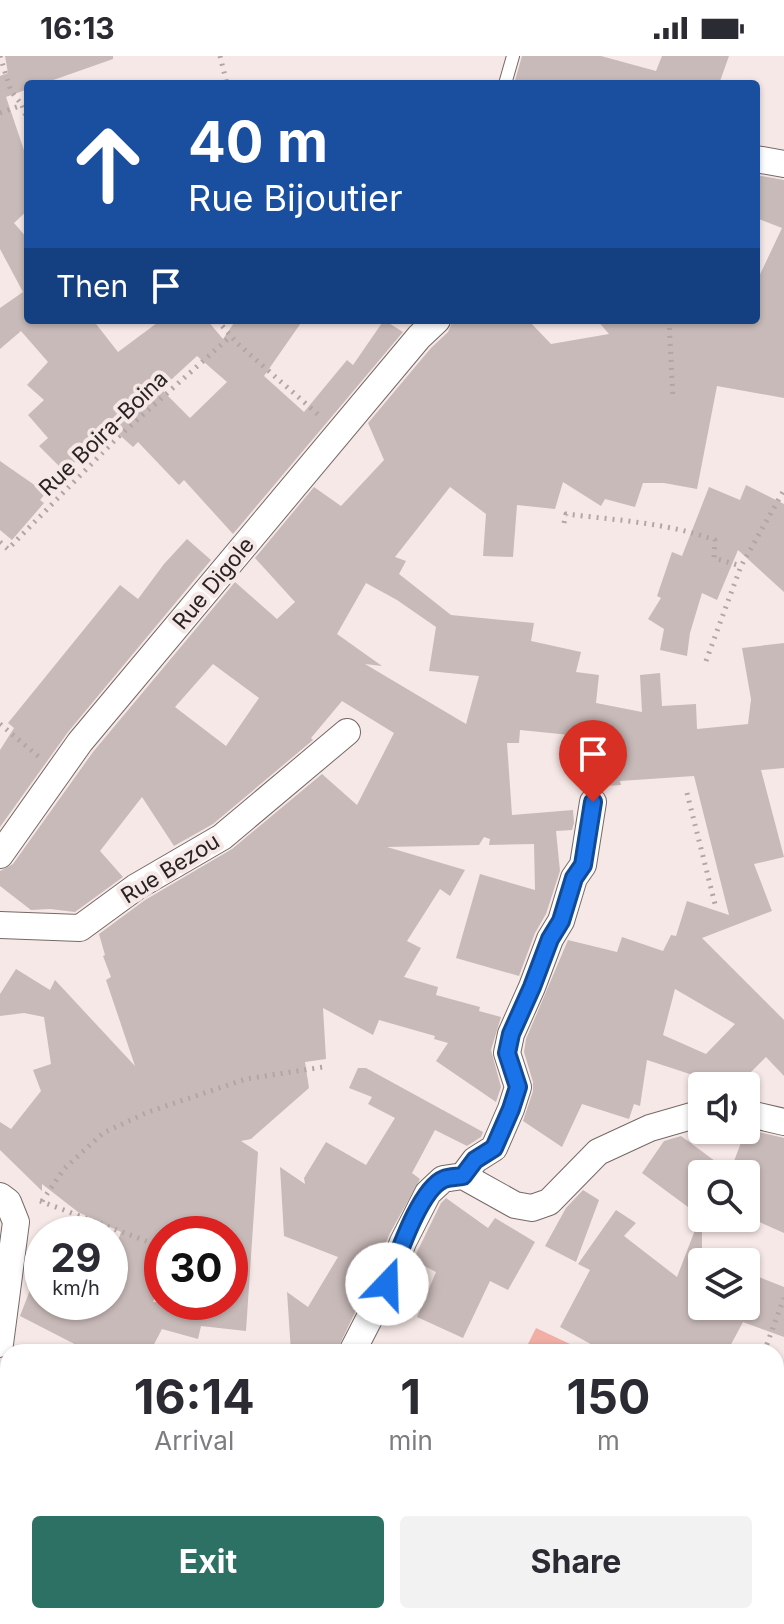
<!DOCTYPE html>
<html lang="en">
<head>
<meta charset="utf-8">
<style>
  :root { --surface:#fff; --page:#f2f2f3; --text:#2b2b33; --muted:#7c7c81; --accent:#2d7164 }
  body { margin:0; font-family:Inter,sans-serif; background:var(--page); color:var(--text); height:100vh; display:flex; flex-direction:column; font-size:30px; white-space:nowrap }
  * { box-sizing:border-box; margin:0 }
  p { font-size:26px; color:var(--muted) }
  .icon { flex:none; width:44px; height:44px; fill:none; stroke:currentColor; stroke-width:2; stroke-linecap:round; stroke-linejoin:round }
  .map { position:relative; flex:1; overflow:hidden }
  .side { position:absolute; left:0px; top:1288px; width:784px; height:280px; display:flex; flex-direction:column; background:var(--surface); border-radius:24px 24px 0 0; box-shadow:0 2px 6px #0004 }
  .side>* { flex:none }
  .hud { position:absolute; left:24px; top:24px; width:736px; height:244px; border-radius:8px; box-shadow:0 2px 6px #0004; background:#1a4fa0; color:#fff; overflow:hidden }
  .fabs { position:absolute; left:688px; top:1016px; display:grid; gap:16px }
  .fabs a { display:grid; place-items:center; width:72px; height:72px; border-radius:8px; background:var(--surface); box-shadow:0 2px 6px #0004; font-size:40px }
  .speed { position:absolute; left:24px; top:1160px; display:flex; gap:16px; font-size:40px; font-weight:700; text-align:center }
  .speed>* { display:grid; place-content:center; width:104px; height:104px; border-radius:50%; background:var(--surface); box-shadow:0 2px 6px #0004; line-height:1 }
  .speed small { font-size:20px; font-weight:400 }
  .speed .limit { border:12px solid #d22; background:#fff; color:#111 }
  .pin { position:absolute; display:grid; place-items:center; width:68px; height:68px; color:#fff; margin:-82px -34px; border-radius:50% 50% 50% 0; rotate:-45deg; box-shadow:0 0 8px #0007 }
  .pin .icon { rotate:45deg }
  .me { position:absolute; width:88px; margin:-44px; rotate:21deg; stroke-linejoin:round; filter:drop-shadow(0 0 6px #0008) }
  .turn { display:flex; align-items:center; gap:28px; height:168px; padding:0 32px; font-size:36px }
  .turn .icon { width:104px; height:104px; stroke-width:2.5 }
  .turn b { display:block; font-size:56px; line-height:68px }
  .then { display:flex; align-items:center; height:76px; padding:0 32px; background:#0003; gap:16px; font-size:30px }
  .eta { display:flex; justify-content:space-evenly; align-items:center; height:136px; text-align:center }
  .eta b { font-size:48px; font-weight:700; line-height:56px }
  .cta { display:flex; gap:16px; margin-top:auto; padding:16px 32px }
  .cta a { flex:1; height:92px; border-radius:8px; background:var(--accent); color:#fff; font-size:32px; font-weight:700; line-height:92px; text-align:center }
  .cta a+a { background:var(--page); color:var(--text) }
  .status { display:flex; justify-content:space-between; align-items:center; height:56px; padding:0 40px; background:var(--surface); direction:ltr }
  .status svg { height:22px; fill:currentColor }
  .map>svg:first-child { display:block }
</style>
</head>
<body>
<div class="status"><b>16:13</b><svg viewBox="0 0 49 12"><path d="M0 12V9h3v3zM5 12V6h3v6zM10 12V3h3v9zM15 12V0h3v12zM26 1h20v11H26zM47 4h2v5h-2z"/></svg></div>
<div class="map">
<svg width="784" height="1568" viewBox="0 0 784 1568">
  <rect width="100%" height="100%" fill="#f6e8e6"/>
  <path fill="#f1aea4" d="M536 1272 587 1296H524Z"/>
  <path fill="#c8bab8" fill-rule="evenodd" d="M5 0H113V3L42 28H28V33L6 41 28 106V154L14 167 28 183V264H93L118 296 161 264H207L223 283 236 264H303L264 320 304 356 347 304 353 309 384 264 403 276 233 478 184 424 179 429 138 386 133 391 114 374 95 392 92 389 65 416 39 390 48 382 28 359 44 344 27 329 48 306 21 275 0 293V252L23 236 0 193V20L8 17ZM197 300 227 326 190 362 161 333Z
    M522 0H601L656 15 662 0H729L719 28H514Z
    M756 119 784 124V342L717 330 697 433 664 427H643L635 451 605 443 601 450 563 426 555 453 517 449 513 501 483 500 486 458 450 431 395 501 406 505 399 518 451 559 534 567 531 585 581 596 576 616 599 619 596 647 642 656 640 619 660 617 662 650 696 648 697 673 748 668 751 643 742 592 784 587V712L761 714 784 801 754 808 772 855 702 882 784 964V1020L766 1001 737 1030H713L702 1022 647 1004 640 1050 634 1048 629 1063 582 1048 562 1091 523 1065 533 1035V1026L524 996 526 983 568 884 617 896 622 881 663 895 671 879 676 880 687 845 729 859 694 720 620 725 621 729 588 731 580 734 590 681 520 674 519 687H507L512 759 573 754 574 767 572 774 556 775 560 815 546 858 535 877 519 920 456 902 480 818 535 834 534 788 489 789 490 783 484 781 479 789 387 791 465 814 450 840 440 833 407 885 421 892 404 921 438 931 436 939 480 951 479 955 501 961 491 994 501 1031 496 1046 436 1005 448 987 434 983 435 980 379 964 373 979 323 952 326 1003 305 1006 309 1032 251 1083 241 1085 258 1096 246 1275 201 1270 198 1283 162 1273 150 1296H90L20 1260 42 1203V1246H110V1208L121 1176 78 1156 42 1128V1135L0 1094V1066L11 1073 41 1035 33 1014 51 1008 44 961 24 957 0 960V938L16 913 50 934 55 924 135 1010 106 924 111 921 103 900 105 899 99 878 145 844 232 793 322 718 357 749 394 677 342 645 311 682 313 684 213 768 174 790 142 741 100 795 123 821 75 856 50 853 31 854 0 830V815L13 808 93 696 235 526 277 563 295 546 255 502 314 431 341 450 384 404 368 367 431 292 448 276 453 264H528L551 288 609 278 597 264H756V227L782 172 756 162ZM366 527 397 544 436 571 429 615 479 620 466 668 365 608 382 610 337 578ZM213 608 259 642 226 690 175 651ZM675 933 735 968 706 998 663 979ZM162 1178H230V1246H153L162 1224Z
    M0 405 46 437 40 444 44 447 12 484 0 474Z
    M746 429 784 448V536L738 494 717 544 702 537 690 577 687 600 660 594 664 573 648 563 661 542 657 540 672 496 682 500 709 431 740 444Z
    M187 483 211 504 68 676 0 771V694L14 672 8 667 120 529 138 543 164 508Z
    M358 1012H366L483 1076 481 1081 467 1090 435 1074 412 1117 420 1123 389 1179 372 1221 336 1296H291L287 1236 308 1251 338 1201 284 1180 280 1111 305 1128 304 1122 326 1086 366 1109 395 1062 368 1048 372 1041 349 1032Z
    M746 1073 784 1082V1177L746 1160V1118H702V1141L692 1154 642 1117 664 1085 681 1080 730 1116Z
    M583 1134 599 1144 576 1206 545 1190 566 1152Z
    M446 1142 488 1172 495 1162 535 1186 508 1234 490 1225 463 1282 417 1261 436 1216 413 1204 441 1147Z
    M616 1154 636 1167 624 1180 677 1221 700 1161H702V1250H746V1216L784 1231V1281L743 1266 727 1296H605L560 1271 590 1214 578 1208Z"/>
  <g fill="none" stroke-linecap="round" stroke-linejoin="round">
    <defs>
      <path id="service" d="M505 28 513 0"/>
      <path id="minor" d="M756 103 784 108
        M0 799 80 686 419 281 437 264
        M0 869 80 872 136 831 222 781 347 676
        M746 1057 784 1066
        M463 1120 475 1104 494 1092 511 1053 518 1031 507 997 511 978 532 931 550 883 561 865 574 822 583 809 593 746
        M463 1120 515 1149 532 1152 549 1146 598 1096 650 1072 702 1057
        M0 1140 8 1146 16 1166 0 1288
        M352 1296 387 1228 403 1186 428 1137 443 1123 463 1120
        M784 1540 781 1528 784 1519
        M603 1568 608 1560
        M770 1568 774 1560"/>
    </defs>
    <use href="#service" stroke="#756967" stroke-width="14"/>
    <use href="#minor" stroke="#756967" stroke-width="28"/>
    <path stroke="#b1a6a4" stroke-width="5" stroke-dasharray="2 6" stroke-linecap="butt" d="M0 0 11 35 22 49
      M220 0 227 28
      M0 57 22 49 28 66
      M217 264 238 288 321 361
      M669 264 673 344
      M564 467 566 458C616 464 668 467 715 484L714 502 741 510
      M0 486 8 493 117 382 231 280
      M706 605 741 510 784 434
      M0 668 39 701
      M687 737 715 848
      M40 1145 162 1191
      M42 1145 64 1113 103 1077 148 1056 246 1023 323 1011
      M764 1296 784 1242
      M258 1568 262 1560"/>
    <use href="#service" stroke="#fff" stroke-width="12"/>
    <use href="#minor" stroke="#fff" stroke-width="26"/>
  </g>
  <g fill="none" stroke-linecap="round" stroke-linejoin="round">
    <defs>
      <path id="route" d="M387 1228C397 1203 419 1133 444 1123 449 1121 457 1121 463 1120L475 1104 494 1092 511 1053 518 1031 507 997 511 978 532 931 550 883 561 865 574 822 583 809 593 746"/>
    </defs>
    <use href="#route" stroke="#114b97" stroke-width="20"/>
    <use href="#route" stroke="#1a73e8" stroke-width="14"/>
  </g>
  <g text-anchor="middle" stroke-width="8" stroke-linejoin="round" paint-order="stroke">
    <g font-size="22" fill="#292423" stroke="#f6e8e6">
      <text transform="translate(103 377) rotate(-44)" y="8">Rue Boira-Boina</text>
      <text transform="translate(213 527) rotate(-50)" y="8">Rue Digole</text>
      <text transform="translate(170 812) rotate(-32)" y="8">Rue Bezou</text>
    </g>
  </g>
</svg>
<div class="fabs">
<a><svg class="icon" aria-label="sound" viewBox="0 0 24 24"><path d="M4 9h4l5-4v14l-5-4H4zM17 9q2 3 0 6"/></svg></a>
<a><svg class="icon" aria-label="search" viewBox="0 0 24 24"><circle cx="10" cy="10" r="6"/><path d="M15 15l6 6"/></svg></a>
<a><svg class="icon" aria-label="layers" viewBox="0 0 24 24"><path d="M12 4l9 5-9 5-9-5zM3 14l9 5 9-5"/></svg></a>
</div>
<div class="speed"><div>29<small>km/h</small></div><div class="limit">30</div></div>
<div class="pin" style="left:593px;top:746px;background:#d93025"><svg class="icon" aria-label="arrive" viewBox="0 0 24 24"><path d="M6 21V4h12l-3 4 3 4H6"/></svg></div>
<svg class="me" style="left:387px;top:1228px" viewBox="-20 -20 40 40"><circle r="19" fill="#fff"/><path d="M0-13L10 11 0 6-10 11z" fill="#1a73e8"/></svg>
<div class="hud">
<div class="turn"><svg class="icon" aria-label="ahead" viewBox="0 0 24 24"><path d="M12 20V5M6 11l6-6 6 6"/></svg><div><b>40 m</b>Rue Bijoutier</div></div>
<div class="then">Then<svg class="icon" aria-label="arrive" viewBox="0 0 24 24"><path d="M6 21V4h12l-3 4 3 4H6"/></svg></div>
</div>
<section class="side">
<div class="eta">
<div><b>16:14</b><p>Arrival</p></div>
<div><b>1</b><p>min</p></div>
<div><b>150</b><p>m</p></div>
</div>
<div class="cta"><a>Exit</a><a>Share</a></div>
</section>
</div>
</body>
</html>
